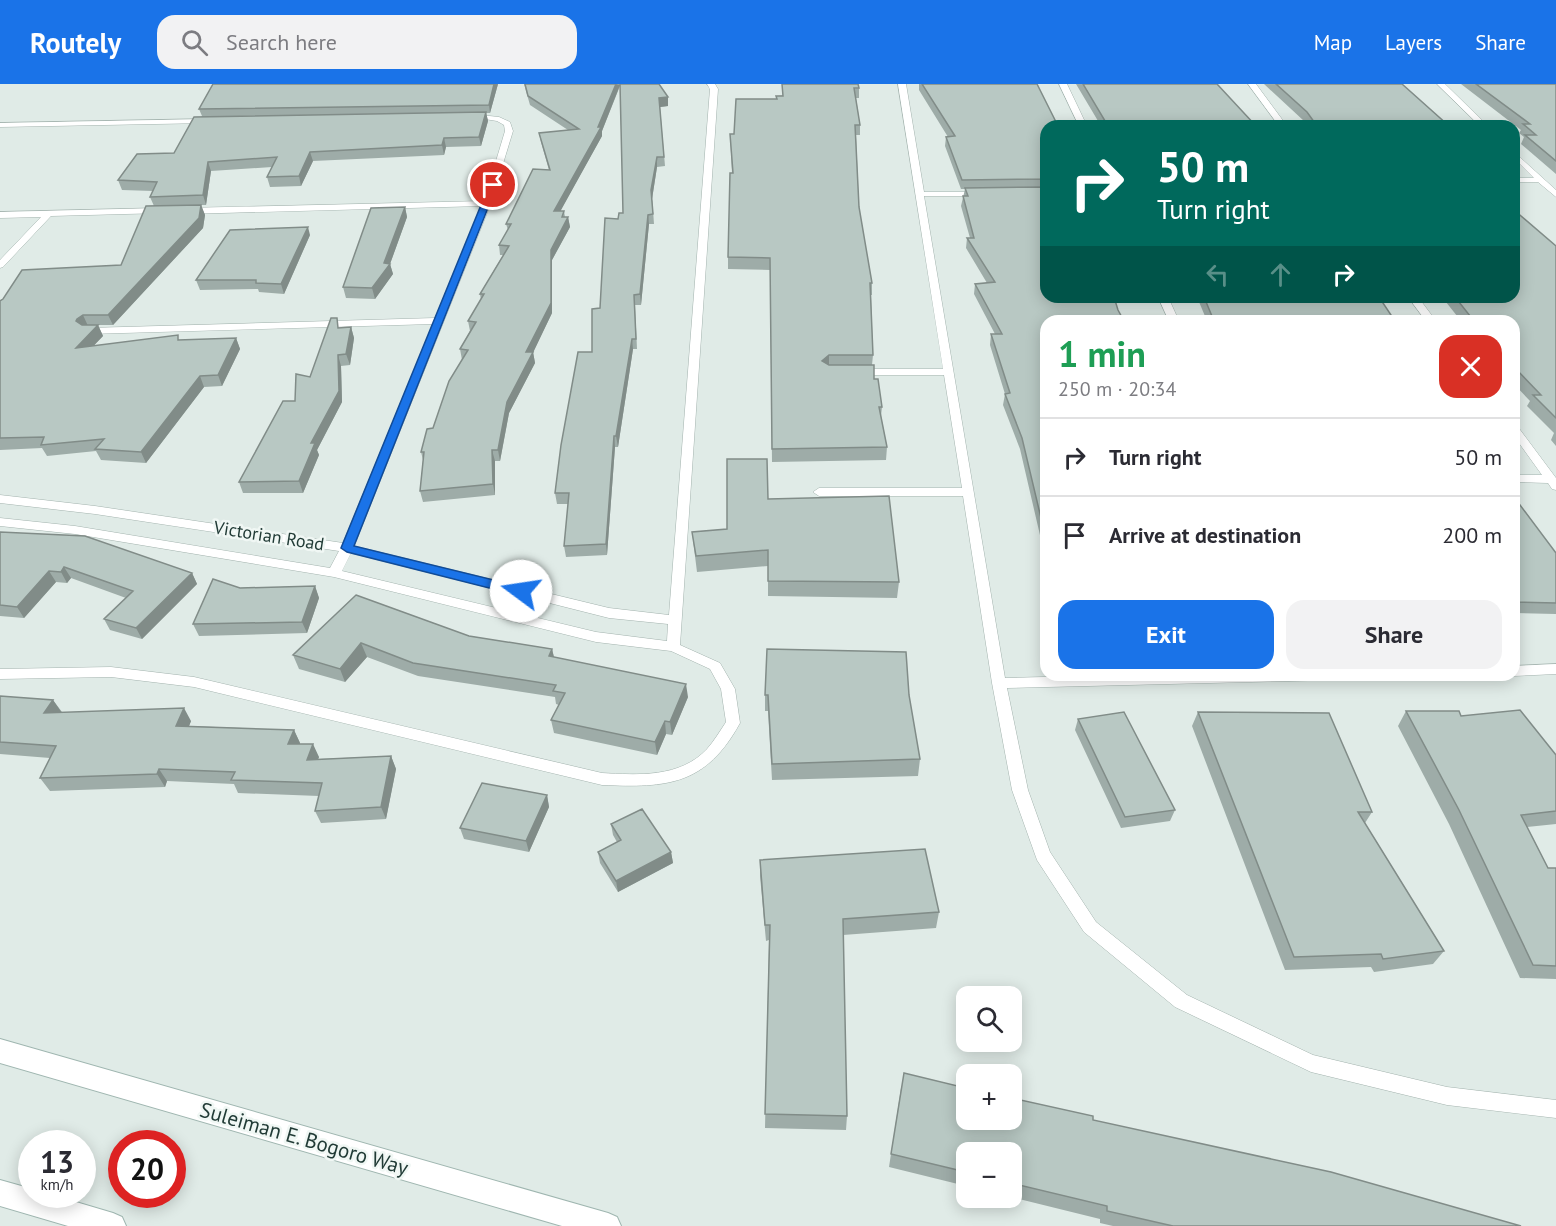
<!DOCTYPE html>
<html lang="en">
<head>
<meta charset="utf-8">
<style>
  :root { --surface:#fff; --page:#f2f2f3; --text:#2b2b33; --muted:#7c7c81; --line:#e1e1e2; --accent:#1a73e8 }
  body { margin:0; font-family:"PT Sans",sans-serif; background:var(--page); color:var(--text); height:100vh; display:flex; flex-direction:column; font-size:22px; white-space:nowrap }
  * { box-sizing:border-box; margin:0 }
  p { font-size:20px; color:var(--muted) }
  .icon { flex:none; width:33px; height:33px; fill:none; stroke:currentColor; stroke-width:2; stroke-linecap:round; stroke-linejoin:round }
  .map { position:relative; flex:1; overflow:hidden }
  .side { position:absolute; left:1040px; top:231px; width:480px; height:366px; display:flex; flex-direction:column; background:var(--surface); border-radius:18px; box-shadow:0 3px 15px #0003 }
  .side>* { flex:none }
  .banner { position:absolute; left:1040px; top:36px; width:480px; height:183px; border-radius:18px; box-shadow:0 3px 15px #0003; background:#00695c; color:#fff; overflow:hidden }
  .controls { position:absolute; left:956px; top:902px; display:grid; gap:12px }
  .controls a { display:grid; place-items:center; width:66px; height:66px; border-radius:12px; background:var(--surface); box-shadow:0 3px 15px #0003; font-size:30px }
  .speed { position:absolute; left:18px; top:1046px; display:flex; gap:12px; font-size:30px; font-weight:700; text-align:center }
  .speed>* { display:grid; place-content:center; width:78px; height:78px; border-radius:50%; background:var(--surface); box-shadow:0 3px 15px #0003; line-height:1 }
  .speed small { font-size:15px; font-weight:400 }
  .speed .limit { border:9px solid #d22; background:#fff; color:#111 }
  .pin { position:absolute; display:grid; place-items:center; width:51px; height:51px; color:#fff; margin:-26px; border:3px solid #fff; border-radius:50%; box-shadow:0 2px 6px #0007 }
  .me { position:absolute; width:66px; margin:-33px; rotate:284deg; stroke-linejoin:round; filter:drop-shadow(0 0 4px #0008) }
  .turn { display:flex; align-items:center; gap:21px; height:126px; padding:0 18px; font-size:27px }
  .turn .icon { width:78px; height:78px; stroke-width:2.5 }
  .turn b { display:block; font-size:42px; line-height:51px }
  .lanes { display:flex; align-items:center; height:57px; padding:0 18px; background:#0003; justify-content:center; gap:30px; direction:ltr }
  .lanes .off { opacity:.35 }
  .round { display:grid; place-items:center; flex:none; width:63px; height:63px; border-radius:18px; background:var(--page) }
  .summary { display:flex; align-items:center; justify-content:space-between; height:102px; padding:0 18px }
  h1 { font-size:36px; font-weight:800; line-height:45px; color:#1e9e55 }
  .action { display:flex; gap:12px; margin-top:auto; padding:12px 18px }
  .action a { flex:1; height:69px; border-radius:18px; background:var(--accent); color:#fff; font-size:24px; font-weight:800; line-height:69px; text-align:center }
  .action a+a { background:var(--page); color:var(--text) }
  ul { padding:0; list-style:none }
  li { display:flex; align-items:center; gap:18px; height:78px; padding:0 18px; border-top:2px solid var(--line) }
  li div { flex:1 }
  li b { display:block; font-size:22px }
  li em { font-style:normal }
  header { display:flex; align-items:center; gap:36px; box-sizing:border-box; height:84px; padding:0 30px; background:var(--accent); color:#fff }
  header strong { font-size:28px }
  nav { display:flex; gap:33px; margin-inline-start:auto; font-size:21px }
  .search { width:420px; height:54px; background:var(--page); display:flex; align-items:center; gap:15px; box-sizing:border-box; padding:0 21px; border-radius:18px; color:var(--muted); font-size:22px }
  .map>svg:first-child { display:block }
</style>
</head>
<body>
<header>
<strong>Routely</strong>
<div class="search"><svg class="icon" aria-label="search" viewBox="0 0 24 24"><circle cx="10" cy="10" r="6"/><path d="M15 15l6 6"/></svg>Search here</div>
<nav><a>Map</a><a>Layers</a><a>Share</a></nav>
</header>
<div class="map">
<svg width="1556" height="1142" viewBox="0 0 1556 1142">
  <rect width="100%" height="100%" fill="#e0ebe7"/>
  <g fill="none" stroke-linecap="round" stroke-linejoin="round">
    <defs>
      <path id="lane" d="M707 0H715L718 5 680 561 720 579 735 605 740 639C706 701 668 704 602 701L194 603 111 593 0 595V585L111 583 194 593 602 689C638 691 680 694 707 665 714 657 720 647 726 638L721 605 710 585 671 567 596 558 334 493 75 450 0 442V434L75 442 330 484 339 467 95 430 0 419V411L95 422 343 459 433 240 88 250 83 247 88 244 435 234 482 122 185 130 181 127 185 124 484 117 505 47 504 41 497 37 466 32 470 30 499 33 510 38 513 47 491 119 354 462 609 524 669 531 710 5ZM351 469 609 534 668 540 667 557 596 548 342 487Z
        M898 0H906L924 108H982L986 110 982 112H924L1005 594 1120 591H1335L1328 596 1007 604 1028 706 1050 768 1096 838 1187 911 1313 971 1447 1003 1556 1016V1034L1447 1021 1311 988 1175 923 1084 848 1037 776 1012 706 992 599 963 412H819L813 408 819 404H962L944 291H855L850 288 855 285H943Z
        M1059 0H1067L1087 42H1079Z
        M1248 0H1256L1287 42H1279Z
        M1437 0H1445L1488 42H1480Z
        M211 35V39H208L0 43V39Z
        M1514 68 1556 106V113L1538 98H1514V94H1534L1514 74Z
        M160 124 163 125V129L51 132 3 183 0 184V176L41 133 0 134V128Z
        M1158 213H1168L1179 237H1169Z
        M1408 213H1418L1436 237H1426Z
        M1514 342 1518 343 1556 394V406L1552 405 1548 399 1514 398V391H1542L1514 352Z
        M1556 580V590L1514 592 1511 591H1514V582Z"/>
      <path id="secondary" d="M0 955 608 1129 617 1133 621 1142H562L0 979Z
        M0 1096 32 1105V1110H49L113 1129 122 1133 126 1142H68L0 1122Z"/>
    </defs>
    <use href="#lane" stroke="#a3b3ae" stroke-width="1"/>
    <use href="#secondary" stroke="#9fb6b0" stroke-width="2"/>
    <use href="#lane" fill="#fff" fill-rule="evenodd"/>
    <use href="#secondary" fill="#fff" fill-rule="evenodd"/>
  </g>
  <path fill="#9eaca8" d="M213 0H498L490 29H486L488 37 481 62 446 63 444 71 313 77 301 102 270 103 267 93 272 83 211 87 206 121H201L205 131 203 144 113 241H98L103 252 93 262 180 256 236 254 240 265 222 302 204 303 146 379 101 376 96 367 47 372 42 364 0 366V217L3 215 121 181 154 122 150 113 153 107 122 106 118 96 174 69 202 32 199 25Z
    M524 0H659L668 13V22L660 23 665 82 657 83 652 115 654 140H649L641 221H635L637 265H633L618 363H615L607 471 566 473 564 462 568 420H557L555 409 592 268 600 224 618 135 623 129 620 2 602 47V52L560 127H564L565 133H568L570 143 552 176V229L533 268 535 279 509 329 500 377H495V411L423 418 420 407 423 376 421 368 433 344 462 276 460 265 470 247 468 237 481 216 480 210 503 171H500L499 161 508 146 506 140 549 86 541 58 539 49 568 46 530 21Z
    M919 0H1037L1046 42V477L1020 365 1003 321 1005 310 990 261 991 250H995L974 210 975 200 987 199 966 164 967 154H970L961 122 965 105H961L945 62 946 53H948L919 6Z
    M1076 0H1217L1256 42H1101Z
    M1264 0H1402L1449 42H1308L1304 37Z
    M1461 0H1556V90L1521 60 1524 53 1519 49 1521 46Z
    M859 4V14H856L860 41V51H856L859 123 872 199V211H871L873 271 872 281 874 295 882 323 881 332 887 363 886 376 772 378 770 186 728 185V173L732 89 730 50H734L776 15V12Z
    M405 123 407 133 390 180 393 190 375 215 346 214 343 203Z
    M310 151 284 210 259 208 258 205 200 206 196 196Z
    M1556 162V362L1551 356 1554 349 1527 322 1530 317 1514 300V237H1461L1442 213H1514Z
    M1197 213H1379L1395 237H1207Z
    M351 243 354 254 350 281 341 282 342 318 317 366 319 371 303 409H243L239 398 295 317 340 244Z
    M1514 413 1556 469V530L1514 529Z
    M768 415 899 498 897 514 768 512V482L697 488 692 448 727 445Z
    M0 448 192 489 197 500 142 555 110 546 104 535 126 514 71 494 67 499 56 498 24 534 0 532Z
    M315 502 319 514 307 549 199 552 193 540 240 504Z
    M356 511 469 552 552 565 554 573 688 613 672 651 666 650 657 671 554 649 551 636 559 621 556 620 555 613 418 592 367 573 345 598 299 585 293 571Z
    M765 611H909L920 675 918 692 772 696 768 627H765Z
    M0 612 53 616 62 628 191 637 189 642 294 646 300 659V660L319 673 318 675 391 672 396 685 386 735 321 739 315 727 319 712 238 709 234 700 167 697 165 703 50 707 40 694 50 674 0 670Z
    M1406 627 1461 632 1556 671V740L1527 743 1548 784H1556V895L1520 894 1449 740 1398 642Z
    M1198 628 1372 728 1365 739 1444 867 1433 880 1374 888 1371 883 1285 886 1192 642Z
    M1078 635 1175 726 1170 737 1121 744 1075 646Z
    M547 711 549 723 529 768 464 755 460 744Z
    M611 740 671 768 673 779 618 808 600 779 598 768 617 758 613 751Z
    M760 776 939 828 936 844 843 851 847 1032 846 1046 765 1044 769 856 766 857 760 792Z
    M901 1004 1093 1036 1521 1142H1113L1100 1139V1135L1011 1113V1068H966V1102L889 1083Z"/>
  <path fill="#818c88" d="M494 0H498L490 29 489 21Z
    M616 0 620 1 602 47V52L555 137 554 127 598 43Z
    M668 13V22L660 23 659 14Z
    M486 28 488 37 481 62 479 53Z
    M444 54 446 63 444 71 442 61Z
    M310 68 313 77 301 102 299 92Z
    M657 73V83L652 115 654 140 651 106Z
    M208 78 211 87 206 121 203 111Z
    M201 121 205 131 203 144 113 241 108 231Z
    M405 123 407 133 390 180 393 190 375 215 372 204 384 179Z
    M648 131 649 140 641 221 640 210Z
    M568 133 570 143 552 176V229L532 271 533 268 535 279 509 329 500 377 498 366 507 318 526 268 551 166Z
    M308 143 310 151 284 210 281 200Z
    M83 231 88 242 81 248 76 237 77 235Z
    M98 241 103 252 81 275 76 264Z
    M351 243 354 254 350 281 346 270Z
    M236 254 240 265 222 302 218 291Z
    M632 255 633 265 618 363 616 352Z
    M338 271 341 282 342 318 317 366 319 371 303 409 299 397Z
    M829 271V283L822 277Z
    M200 292 204 303 146 379 141 368Z
    M614 352 615 363 607 471 606 460Z
    M492 366 495 377V411L493 400Z
    M64 483 71 494 67 499 61 488Z
    M49 487 56 498 24 534 17 523Z
    M192 489 197 500 142 555 136 544Z
    M315 502 319 514 307 549 302 538Z
    M361 559 367 573 345 598 340 585Z
    M552 565 555 578 549 572Z
    M686 600 688 613 672 651 670 638Z
    M53 616 62 629H44Z
    M184 624 191 637 184 655 176 642Z
    M665 637 666 650 657 671 655 658Z
    M294 646 300 659 295 673 288 660Z
    M313 660 319 673 313 689 307 676Z
    M391 672 396 685 386 735 381 723Z
    M159 685 167 697 165 703 157 690Z
    M547 711 549 723 529 768 526 757Z
    M671 768 673 779 618 808 616 797Z"/>
  <path fill="#b8c8c3" stroke="#818c88" stroke-width="1.5" d="M213 0H494L489 21 199 25Z
    M525 0H616L598 43H601L554 127H564L562 133H568L551 166V219L526 268H533L507 318 498 366H492L493 400 420 407 424 368H421L427 345 433 344 449 297 468 266 460 265 476 238 468 237 484 210H480L509 162 499 161 511 140H506L533 85 550 86 539 49 579 45 528 12Z
    M620 0H659L668 13 659 14 664 73H657L651 106 653 130 648 131 640 210 634 211 636 255H632L616 352H614L606 460 564 462 569 409H555L561 361 578 268H592V225L600 224 605 134 618 135 619 129H623Z
    M782 0H858L859 4H854L860 41H855L859 123 872 199H870L873 271H829L822 277 829 281H874V295H878L882 323H879L887 363 772 365 770 174 728 173 730 89H733L730 50H734L736 15H777L776 12H783Z
    M922 0H1037L1058 42H1046V95L962 96 946 53 955 52Z
    M1083 0H1217L1256 42H1108Z
    M1276 0H1402L1449 42H1317L1307 28Z
    M1476 0H1556V77L1525 51H1536L1523 40H1530Z
    M486 28 479 53 444 54 442 61 310 68 299 92 267 93 277 73 208 78 203 111 150 113 157 98 118 96 137 70 174 69 194 33Z
    M1046 103V213H1114L1118 226 1124 237H1046V455L1022 354 1005 310 1010 309 991 250H1002L975 200 995 198 967 154H974L963 112H968L965 104Z
    M201 121 199 134 108 231H83L77 235 76 237 82 241H98L76 264 178 251V256L236 254 218 291 200 292 141 368 95 365 104 355 41 361 44 353 0 354V217L3 215 22 186 121 181 146 122Z
    M405 123 384 179 390 180 372 204 343 203 371 124Z
    M1514 126 1556 162V334L1533 311H1541L1514 283V237H1474L1455 213H1514Z
    M308 143 281 200 256 199V196H196L230 146Z
    M1204 213H1379L1395 237H1214Z
    M331 234H337L338 244 351 243 346 270 338 271 339 307 311 359H315L299 397 239 398 283 317H295L296 290 310 293Z
    M727 375H767L768 415 889 412 899 498 768 497V466L696 472 692 448 727 445Z
    M1514 413 1556 469V519L1514 518Z
    M0 448 85 452 192 489 136 544 104 535 133 507 64 483 61 488 49 487 17 523 0 521Z
    M213 495 240 504 315 502 302 538 193 540Z
    M356 511 469 552 552 565 549 572 686 600 670 638 665 637 655 658 551 636 565 609 553 607 556 601 413 579 361 559 340 585 293 571Z
    M767 565 906 568 909 611 920 675 772 680 768 611H765Z
    M0 612 53 616 44 629 184 624 176 642 294 646 288 660H313L307 676 391 672 381 723 315 727 322 699 231 696 235 688 159 685 157 690 40 694 56 662 0 658Z
    M1520 626 1556 671V727L1521 731 1548 784H1556V882L1533 881 1459 726 1406 627H1459L1461 632Z
    M1124 628 1175 726 1125 733 1078 635Z
    M1198 628 1329 629 1372 728H1358L1444 867 1383 875 1381 870 1294 873Z
    M482 699 547 711 526 757 460 744Z
    M642 725 671 768 616 797 598 768 621 756 611 740Z
    M925 765 939 828 843 835 847 1032 765 1030 770 841H765L760 776Z
    M904 989 966 1004V1035H1011V1014L1093 1032V1036L1331 1088 1521 1142H1173L1107 1127V1122L1011 1099V1068H966V1088L891 1070Z"/>
  <path fill="#1a73e8" stroke="#114b97" stroke-width="1.5" d="M490 99 497 101 354 462 526 504V511L521 512 347 468 341 464Z"/>
  <g text-anchor="middle" stroke-width="5" stroke-linejoin="round" paint-order="stroke">
    <g font-size="18" fill="#213b36" stroke="#f0f7f4">
      <text transform="translate(269 452) rotate(9)" y="6">Victorian Road</text>
    </g>
    <g font-size="21" fill="#213b36" stroke="#f0f7f4">
      <text transform="translate(304 1055) rotate(16)" y="7">Suleiman E. Bogoro Way</text>
    </g>
  </g>
</svg>
<div class="controls">
<a><svg class="icon" aria-label="search" viewBox="0 0 24 24"><circle cx="10" cy="10" r="6"/><path d="M15 15l6 6"/></svg></a>
<a>+</a>
<a>−</a>
</div>
<div class="speed"><div>13<small>km/h</small></div><div class="limit">20</div></div>
<div class="pin" style="left:493px;top:101px;background:#d93025"><svg class="icon" aria-label="arrive" viewBox="0 0 24 24"><path d="M6 21V4h12l-3 4 3 4H6"/></svg></div>
<svg class="me" style="left:521px;top:507px" viewBox="-20 -20 40 40"><circle r="19" fill="#fff"/><path d="M0-13L10 11 0 6-10 11z" fill="#1a73e8"/></svg>
<div class="banner">
<div class="turn"><svg class="icon" aria-label="right" viewBox="0 0 24 24"><path d="M7 20v-9h11M14 6l5 5-5 5"/></svg><div><b>50 m</b>Turn right</div></div>
<div class="lanes"><svg class="icon off" aria-label="left" viewBox="0 0 24 24"><path d="M17 20v-9H6M10 6l-5 5 5 5"/></svg><svg class="icon off" aria-label="ahead" viewBox="0 0 24 24"><path d="M12 20V5M6 11l6-6 6 6"/></svg><svg class="icon" aria-label="right" viewBox="0 0 24 24"><path d="M7 20v-9h11M14 6l5 5-5 5"/></svg></div>
</div>
<section class="side">
<div class="summary"><div><h1>1 min</h1><p>250 m · 20:34</p></div><a class="round" style="background:#d93025;color:#fff"><svg class="icon" aria-label="close" viewBox="0 0 24 24"><path d="M6 6l12 12M18 6L6 18"/></svg></a></div>
<ul>
<li><svg class="icon" aria-label="right" viewBox="0 0 24 24"><path d="M7 20v-9h11M14 6l5 5-5 5"/></svg><div><b>Turn right</b></div><em>50 m</em></li>
<li><svg class="icon" aria-label="arrive" viewBox="0 0 24 24"><path d="M6 21V4h12l-3 4 3 4H6"/></svg><div><b>Arrive at destination</b></div><em>200 m</em></li>
</ul>
<div class="action"><a>Exit</a><a>Share</a></div>
</section>
</div>
</body>
</html>
